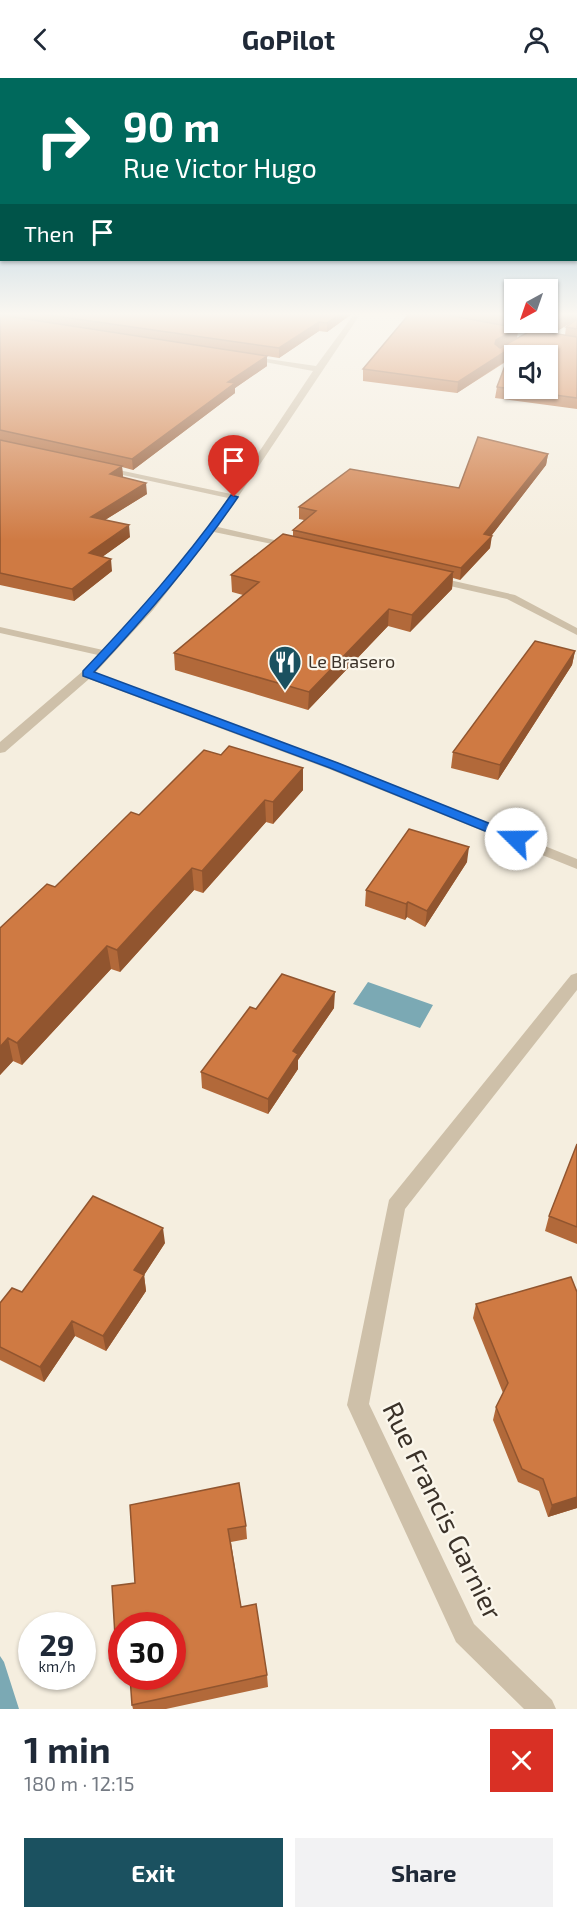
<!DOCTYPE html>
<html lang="en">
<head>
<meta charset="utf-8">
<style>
  :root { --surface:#fff; --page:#f2f2f3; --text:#1f2937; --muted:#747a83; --accent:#1b5160 }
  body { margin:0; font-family:"Exo 2",sans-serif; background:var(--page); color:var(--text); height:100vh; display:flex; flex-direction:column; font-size:22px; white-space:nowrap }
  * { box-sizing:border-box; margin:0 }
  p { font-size:20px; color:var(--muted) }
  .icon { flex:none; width:33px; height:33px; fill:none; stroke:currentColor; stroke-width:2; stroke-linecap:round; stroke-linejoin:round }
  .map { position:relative; height:1631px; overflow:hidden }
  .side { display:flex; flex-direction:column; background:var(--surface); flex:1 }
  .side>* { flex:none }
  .banner { position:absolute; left:0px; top:0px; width:578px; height:183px; box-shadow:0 2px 4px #0004; background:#00695c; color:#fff; overflow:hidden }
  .needle { width:39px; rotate:220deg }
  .controls { position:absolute; left:504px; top:201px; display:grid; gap:12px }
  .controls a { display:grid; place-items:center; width:54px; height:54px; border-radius:0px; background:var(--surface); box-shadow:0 2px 4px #0004; font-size:30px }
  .speed { position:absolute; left:18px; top:1534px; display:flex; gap:12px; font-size:30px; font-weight:700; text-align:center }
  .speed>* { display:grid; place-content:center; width:78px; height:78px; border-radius:50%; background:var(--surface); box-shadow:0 2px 4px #0004; line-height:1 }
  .speed small { font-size:15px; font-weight:400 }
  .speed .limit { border:9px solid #d22; background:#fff; color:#111 }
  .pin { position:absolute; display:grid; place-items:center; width:51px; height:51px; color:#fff; margin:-62px -26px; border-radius:50% 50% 50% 0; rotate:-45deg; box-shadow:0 0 6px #0007 }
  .pin .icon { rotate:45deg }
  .me { position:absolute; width:66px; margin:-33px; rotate:292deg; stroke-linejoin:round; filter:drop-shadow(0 0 4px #0008) }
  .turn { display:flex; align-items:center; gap:21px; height:126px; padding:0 24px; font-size:27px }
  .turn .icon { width:78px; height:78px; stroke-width:2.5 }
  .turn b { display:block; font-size:42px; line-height:51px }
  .then { display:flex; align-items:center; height:57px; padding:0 24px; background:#0003; gap:12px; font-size:22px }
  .round { display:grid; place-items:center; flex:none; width:63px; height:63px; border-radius:0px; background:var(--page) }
  .headline { display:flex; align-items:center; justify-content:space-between; height:102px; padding:0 24px }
  h1 { font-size:36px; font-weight:700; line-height:45px }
  .cta { display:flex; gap:12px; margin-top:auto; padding:12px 24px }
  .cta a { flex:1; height:69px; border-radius:0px; background:var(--accent); color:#fff; font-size:24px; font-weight:700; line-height:69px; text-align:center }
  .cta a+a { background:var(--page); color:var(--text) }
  header { display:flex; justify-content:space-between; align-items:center; height:78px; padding:0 24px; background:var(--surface); font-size:27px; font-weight:700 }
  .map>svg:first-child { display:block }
</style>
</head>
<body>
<header><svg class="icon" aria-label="back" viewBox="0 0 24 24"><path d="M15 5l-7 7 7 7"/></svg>GoPilot<svg class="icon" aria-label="person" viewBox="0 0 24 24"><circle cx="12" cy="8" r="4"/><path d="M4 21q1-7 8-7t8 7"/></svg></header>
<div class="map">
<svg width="577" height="1631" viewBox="0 0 577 1631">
  <rect width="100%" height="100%" fill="#f5eedf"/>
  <path fill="#7ba9b4" d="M368 904 433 927 420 950 353 926Z
    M0 1578 4 1584 19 1631H0Z"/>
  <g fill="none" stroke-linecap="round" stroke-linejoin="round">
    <path fill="#cec0a9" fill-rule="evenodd" d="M355 235H361L218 449 296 467V471L214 454 153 532 95 595 339 685 577 781V791L329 691 89 601 5 674 0 675V664L83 593 98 577 0 555V549L103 572C148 524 191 475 228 420L100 392V388L231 416 313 293 243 280 247 278 316 288Z
      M392 235H407L429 240 426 242Z
      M497 251 577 264V268L495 254Z
      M432 498 515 517 577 550V557L507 521 428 503 427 501Z
      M577 895V912L405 1131 369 1326 474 1546 552 1622 556 1631H524L456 1564 347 1327 389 1122 571 897Z"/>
  </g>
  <path fill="#b2693a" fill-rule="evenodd" d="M0 235H353L327 254 319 253 279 280 254 276 267 288 235 310V315L133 392 122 389 123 399 147 416 105 442 130 459 102 479 112 493 74 523 0 507Z
    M410 235H514V244H548L577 241 553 255 565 257 566 249 577 241V331L495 320 497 309 507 283 457 315 363 303V291ZM518 251 529 253 517 260Z
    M548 376 546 387 491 458 490 470 460 502 453 500 452 511 410 554 388 548 308 632 175 592 174 575 243 517 232 514 231 497 293 458V452L304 442 299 441V429L459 410Z
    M575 573 572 587 498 702 451 690 453 674Z
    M221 677 303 690V712L273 746 266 744 203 815 194 812 120 894 111 891 22 987 13 983 0 997V850L55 809 139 737Z
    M467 784 425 849 407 839 405 842 365 828 366 812Z
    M334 930 298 982V991L268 1036 202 1010 201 994 256 931Z
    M577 1066V1166L545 1153 549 1138Z
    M165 1165 144 1197 146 1213 106 1273 75 1258 44 1304 0 1282V1225L22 1214Z
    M577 1214V1430L548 1439 539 1413 518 1404 493 1342 496 1329 503 1315 473 1240 476 1226Z
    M130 1427 246 1448 247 1461 231 1464 241 1529 267 1597 268 1609 166 1631H133L132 1627 172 1599 122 1548V1569L118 1570 115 1558 135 1505Z"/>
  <path fill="#91552f" d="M341 235H353L327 254V245Z
    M571 235H577V241L551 257 552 246Z
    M319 244V253L279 280V270Z
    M518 250 517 260 495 273 496 262Z
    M512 269 510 280 457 315 458 304Z
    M267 278V288L235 310V315L133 392 132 381 228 304Z
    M548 376 546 387 485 466 492 458 490 470 460 502 461 490 484 456Z
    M122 388 123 399 110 396Z
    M146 405 147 416 92 450 91 439Z
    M129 447 130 459 91 487 89 475Z
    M111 481 112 493 74 523 72 511Z
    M453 494 452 511 410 554 412 537Z
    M389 531 388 548 308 632 309 614Z
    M575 573 572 587 498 702 500 687Z
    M303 690V712L273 746V724Z
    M265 722 266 744 203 815 202 793Z
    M469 769 467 784 425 849 427 833Z
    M192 790 194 812 120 894 117 872Z
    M408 824 407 839 405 842 406 826Z
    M107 868 111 891 22 987 17 965Z
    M335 914 334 930 298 982V991L268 1036V1021L293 973Z
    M8 960 13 983 0 997V969Z
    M163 1150 165 1165 137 1208 134 1192Z
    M144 1197 146 1213 106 1273 103 1258Z
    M72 1243 75 1258 44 1304 40 1289Z
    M577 1419V1430L548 1439 552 1427Z"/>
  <path fill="#cf7a43" stroke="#91552f" stroke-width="1.5" fill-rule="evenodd" d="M35 235H341L327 245 319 244 279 270Z
    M410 235H436L518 250 496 262 495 266 500 270 532 252 577 259V320L497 309 512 269 458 304 363 291ZM514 278H548V310H514Z
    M482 235H514V240Z
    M548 235H571L552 246 542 244H548Z
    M0 237 267 278 228 304 235 305 132 381 0 352Z
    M577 241V251L566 249Z
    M478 359 548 376 484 456 492 458 461 490 293 452 316 433 299 429 350 391 459 410Z
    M0 362 122 388 110 396 146 405 91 439 129 447 89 475 111 481 72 511 0 495Z
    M283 456 453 494 412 537 389 531 309 614 174 575 259 504 231 497Z
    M535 563 575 573 500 687 453 674Z
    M229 668 303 690 273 724 265 722 202 793 192 790 117 872 107 868 17 965 8 960 0 969V850L47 806 55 809 131 734 139 737 204 672 221 677Z
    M409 751 469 769 427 833 408 824 406 826 366 812Z
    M282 896 335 914 293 973 298 976 268 1021 201 994 250 929 256 931Z
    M577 1066V1149L549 1138Z
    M93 1118 163 1150 134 1192 144 1197 103 1258 72 1243 40 1289 0 1269V1225L12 1210 22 1214Z
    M571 1199 577 1214V1419L552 1427 543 1401 522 1391 496 1329 508 1305 476 1226Z
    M239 1405 246 1448 228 1451 241 1529 256 1526 267 1597 132 1627 130 1599H172V1548H122V1557L115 1558 112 1508 135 1505 130 1427Z"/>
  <linearGradient id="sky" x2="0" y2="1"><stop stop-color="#7cb0d3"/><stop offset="0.51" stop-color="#faf7f1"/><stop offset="1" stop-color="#faf7f1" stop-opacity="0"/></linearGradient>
  <rect width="577" height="463" fill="url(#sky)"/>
  <path fill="#1a73e8" stroke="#114b97" stroke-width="1.5" d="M231 417 238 419C195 482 146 539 94 594L338 685 521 758 523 761 521 764H512L330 690 83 598V593C136 537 187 480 231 417Z"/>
  <defs>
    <symbol id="restaurant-pin" viewBox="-11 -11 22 30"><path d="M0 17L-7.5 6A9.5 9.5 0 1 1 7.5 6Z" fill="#1b5160" stroke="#fbf7ec"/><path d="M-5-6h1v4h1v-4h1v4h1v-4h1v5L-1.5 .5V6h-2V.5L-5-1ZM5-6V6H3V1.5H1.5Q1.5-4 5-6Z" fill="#fff"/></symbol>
  </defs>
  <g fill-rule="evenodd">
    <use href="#restaurant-pin" x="266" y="565" width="38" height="52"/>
  </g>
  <g text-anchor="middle" stroke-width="4.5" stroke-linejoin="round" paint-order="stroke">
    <g font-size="18" fill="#3b3229" stroke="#fbf7ec" text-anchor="start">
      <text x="308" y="590">Le Brasero</text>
    </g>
    <g font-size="27" fill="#3b3229" stroke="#fbf7ec">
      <text transform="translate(442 1433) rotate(64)" y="9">Rue Francis Garnier</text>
    </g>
  </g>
</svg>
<div class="controls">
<a><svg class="needle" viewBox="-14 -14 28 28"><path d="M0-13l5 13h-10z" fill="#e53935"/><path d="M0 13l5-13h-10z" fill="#747a83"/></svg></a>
<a><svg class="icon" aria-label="sound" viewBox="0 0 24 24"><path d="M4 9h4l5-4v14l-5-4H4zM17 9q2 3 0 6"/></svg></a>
</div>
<div class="speed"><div>29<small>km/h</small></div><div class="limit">30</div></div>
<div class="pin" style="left:234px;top:419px;background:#d93025"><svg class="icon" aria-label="arrive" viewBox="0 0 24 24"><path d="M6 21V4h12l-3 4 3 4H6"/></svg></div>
<svg class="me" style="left:516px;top:761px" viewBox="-20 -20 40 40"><circle r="19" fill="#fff"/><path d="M0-13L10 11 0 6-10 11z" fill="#1a73e8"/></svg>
<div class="banner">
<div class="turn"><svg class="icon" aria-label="right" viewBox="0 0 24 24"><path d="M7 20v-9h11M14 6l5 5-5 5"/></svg><div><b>90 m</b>Rue Victor Hugo</div></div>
<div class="then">Then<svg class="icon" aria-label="arrive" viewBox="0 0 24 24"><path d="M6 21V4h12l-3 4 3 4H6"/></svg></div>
</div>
</div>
<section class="side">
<div class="headline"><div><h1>1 min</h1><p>180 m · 12:15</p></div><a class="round" style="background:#d93025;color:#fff"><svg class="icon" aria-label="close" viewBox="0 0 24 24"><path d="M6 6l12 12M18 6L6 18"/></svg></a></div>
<div class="cta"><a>Exit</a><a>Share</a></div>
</section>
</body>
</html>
